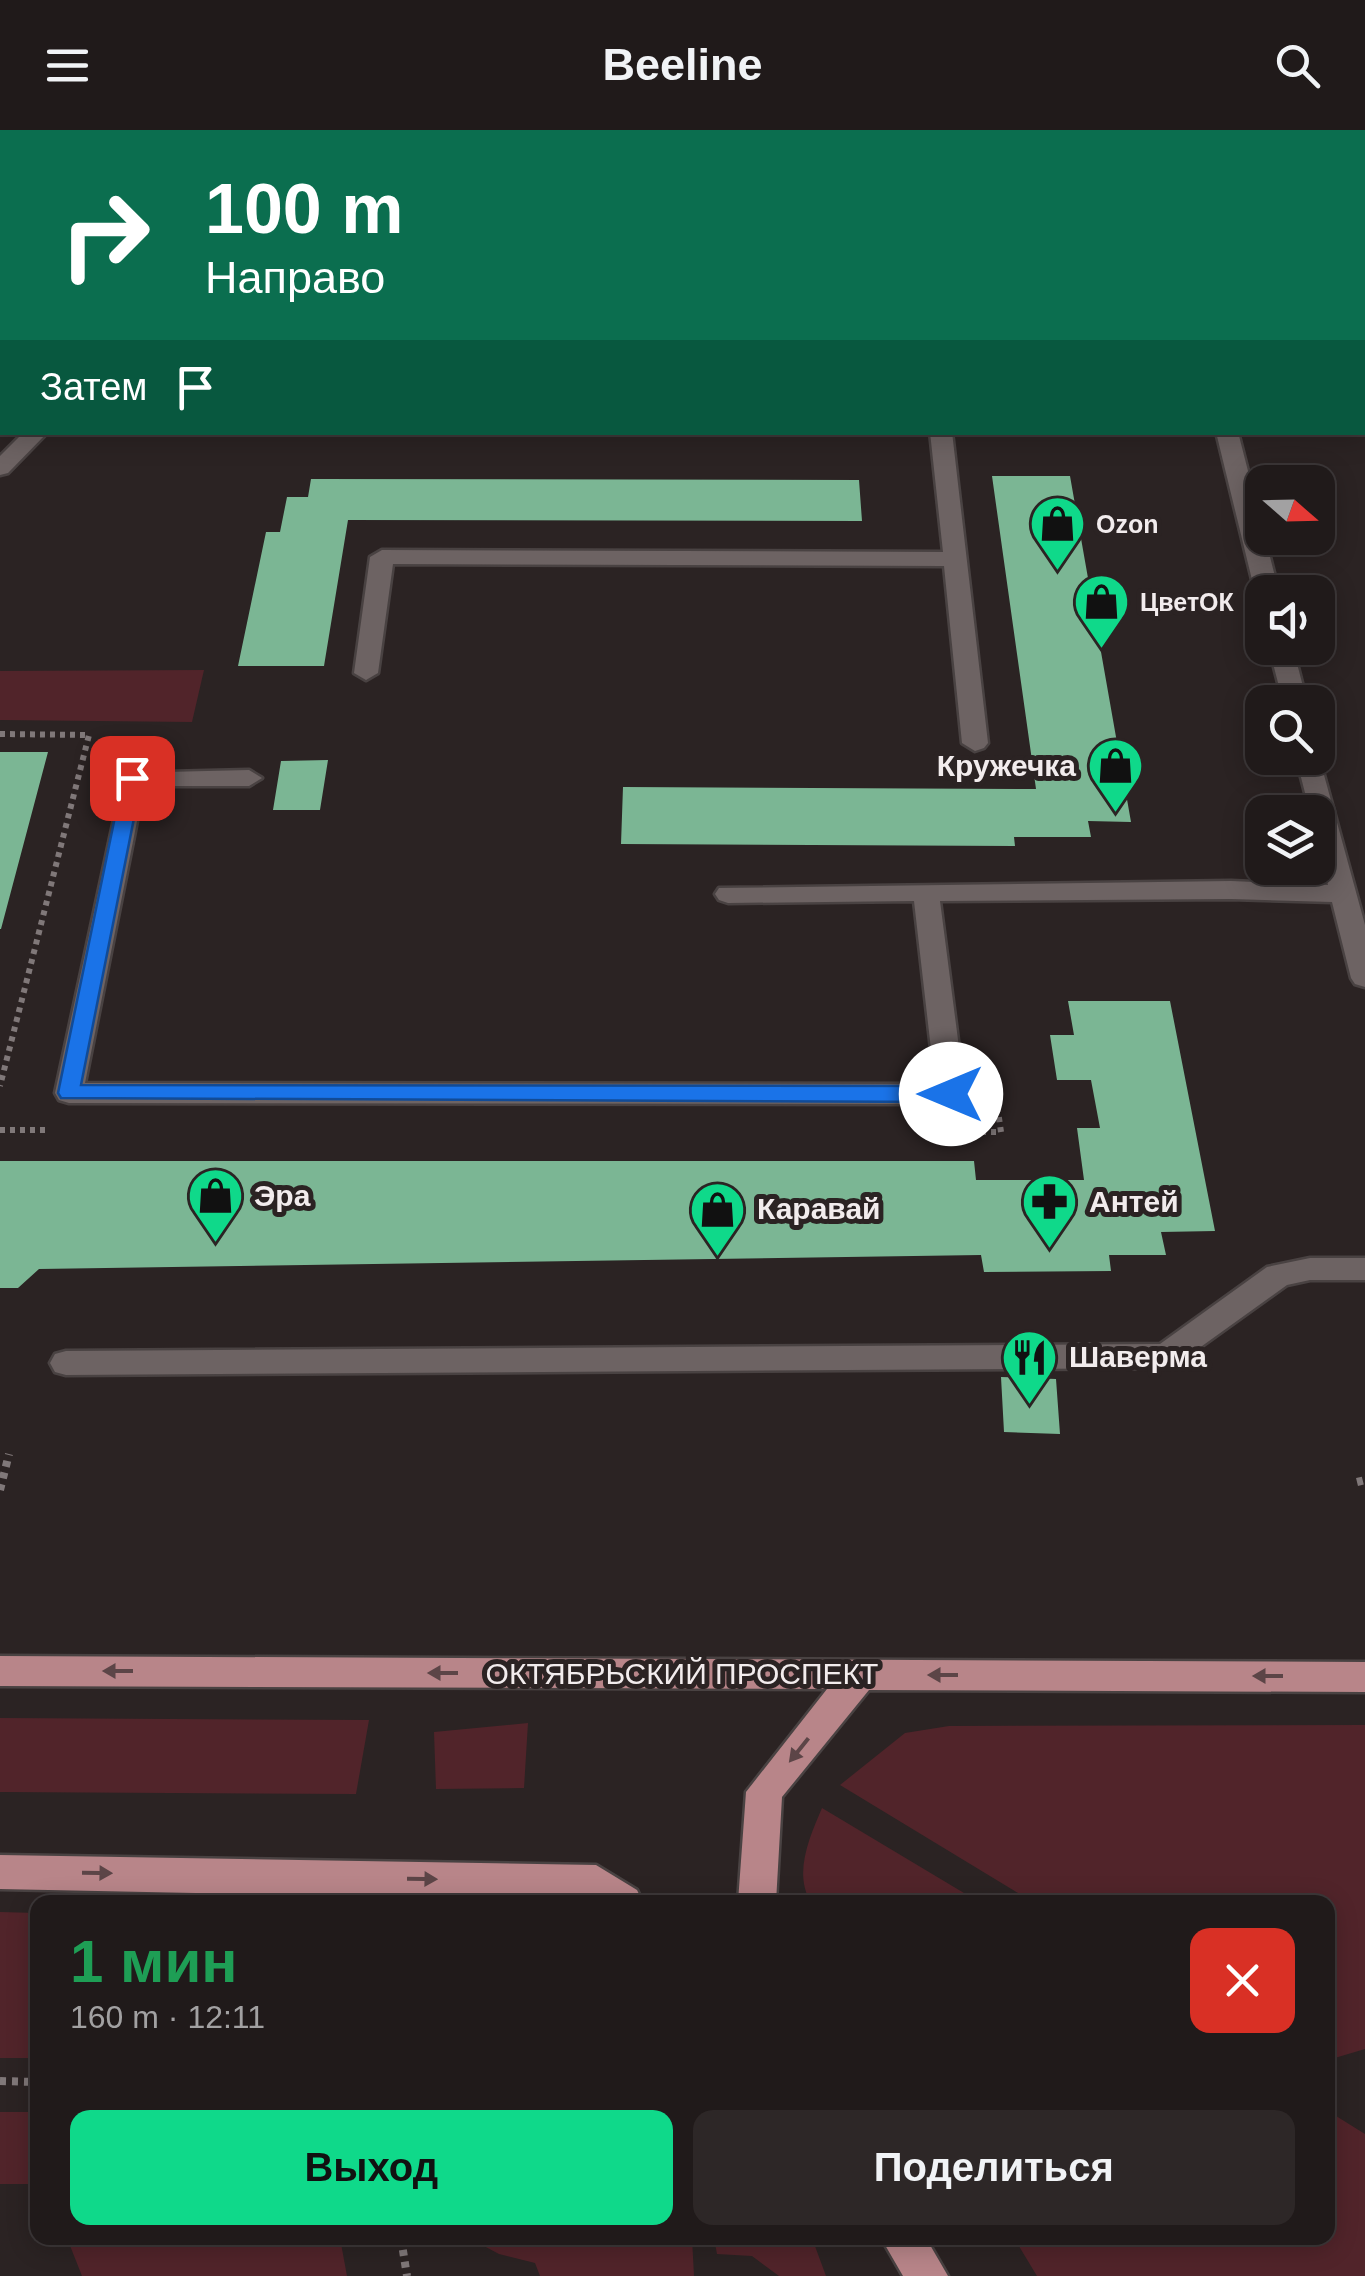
<!DOCTYPE html>
<html lang="ru">
<head>
<meta charset="utf-8">
<style>
  :root { --surface:#201a1a; --page:#2d2727; --text:#f1f3f6; --muted:#a2a1a2; --line:#3d3839; --accent:#0fd98a }
  body { margin:0; font-family:Helvetica,sans-serif; background:var(--page); color:var(--text); height:100vh; display:flex; flex-direction:column; font-size:38px; white-space:nowrap }
  * { box-sizing:border-box; margin:0 }
  p { font-size:32px; color:var(--muted) }
  .icon { flex:none; width:55px; height:55px; fill:none; stroke:currentColor; stroke-width:2; stroke-linecap:round; stroke-linejoin:round }
  .map { position:relative; flex:1; overflow:hidden }
  .details { position:absolute; left:30px; top:1765px; width:1305px; height:350px; display:flex; flex-direction:column; background:var(--surface); border-radius:20px; box-shadow:0 5px 25px #0003,0 0 0 2px var(--line) }
  .details>* { flex:none }
  .top-card { position:absolute; left:0px; top:0px; width:1365px; height:305px; box-shadow:0 5px 25px #0003,0 0 0 2px var(--line); background:#0b6e4f; color:#fff; overflow:hidden }
  .needle { width:65px; rotate:110deg }
  .fabs { position:absolute; left:1245px; top:335px; display:grid; gap:20px }
  .fabs a { display:grid; place-items:center; width:90px; height:90px; border-radius:20px; background:var(--surface); box-shadow:0 5px 25px #0003,0 0 0 2px var(--line); font-size:50px }
  .pin { position:absolute; display:grid; place-items:center; width:85px; height:85px; color:#fff; margin:-42px; border-radius:20px; box-shadow:0 5px 15px #0006 }
  .me { position:absolute; width:110px; margin:-55px; rotate:270deg; stroke-linejoin:round; filter:drop-shadow(0 0 8px #0008) }
  .turn { display:flex; align-items:center; gap:35px; height:210px; padding:0 40px; font-size:45px }
  .turn .icon { width:130px; height:130px; stroke-width:2.5 }
  .turn b { display:block; font-size:70px; line-height:85px }
  .then { display:flex; align-items:center; height:95px; padding:0 40px; background:#0003; gap:20px; font-size:38px }
  .round { display:grid; place-items:center; flex:none; width:105px; height:105px; border-radius:20px; background:var(--page) }
  .summary { display:flex; align-items:center; justify-content:space-between; height:170px; padding:0 40px }
  h1 { font-size:60px; font-weight:800; line-height:75px; color:#1e9e55 }
  .button { display:flex; gap:20px; margin-top:auto; padding:20px 40px }
  .button a { flex:1; height:115px; border-radius:20px; background:var(--accent); color:#111; font-size:40px; font-weight:800; line-height:115px; text-align:center }
  .button a+a { background:var(--page); color:var(--text) }
  header { display:flex; justify-content:space-between; align-items:center; height:130px; padding:0 40px; background:var(--surface); font-size:45px; font-weight:800 }
  .map>svg:first-child { display:block }
</style>
</head>
<body>
<header><svg class="icon" aria-label="menu" viewBox="0 0 24 24"><path d="M4 6h16M4 12h16M4 18h16"/></svg>Beeline<svg class="icon" aria-label="search" viewBox="0 0 24 24"><circle cx="10" cy="10" r="6"/><path d="M15 15l6 6"/></svg></header>
<div class="map">
<svg width="1365" height="2146" viewBox="0 0 1365 2146">
  <rect width="100%" height="100%" fill="#2b2323"/>
  <path fill="#51242a" d="M204 540 192 592 0 590V541Z
    M0 1588 369 1590 356 1664 0 1662Z
    M528 1593 524 1658 436 1659 434 1602Z
    M1365 1595V1919L1328 1930V1772H1033L840 1655 905 1603 949 1596Z
    M822 1678 979 1772H811C793 1744 810 1706 822 1678Z
    M0 1782 37 1783V1928H0Z
    M1328 1981 1365 2004V2146H1037L1014 2108H1328Z
    M0 1982H37V2054H0Z
    M67 2108H340L347 2146H82Z
    M469 2108H692L694 2146H540L535 2133 499 2124Z
    M714 2108H812L826 2146H779L752 2126 717 2124Z"/>
  <path fill="#7bb694" d="M992 346H1070L1131 692 1088 691 1091 707H1014L1015 716 621 714 623 657 1036 659Z
    M311 349 859 350 862 391 348 390 324 536H238L266 402H280L287 367H308Z
    M0 622H48L1 799H0Z
    M328 630 320 680H273L281 631Z
    M1068 871H1170L1215 1101 1161 1102 1166 1125H1109L1111 1141 984 1142 981 1125 39 1139 18 1158H0V1031H974L976 1050H1084L1077 998H1100L1091 950H1057L1050 905H1074Z
    M1001 1247 1056 1249 1060 1304 1004 1302Z"/>
  <g fill="none" stroke-linecap="round" stroke-linejoin="round">
    <defs>
      <path id="minor" d="M308 0H327L328 2H310Z
        M748 0H766L767 2H749Z
        M917 0H935V2H917Z
        M1141 0H1159L1160 2H1142Z
        M2 31V49L0 50V32Z
        M1362 233H1365V245H1362Z
        M0 278H2V290H0Z
        M24 302H48L8 343 0 345V326Z
        M930 302H952L988 613 984 618 975 621 962 613 944 436 393 434 378 543 366 550 354 543 370 427 382 420 943 422Z
        M1216 302H1238L1279 462H1262V468L1255 462Z
        M1269 518H1293L1307 572H1283Z
        M1318 623 1365 795V857L1355 854 1351 848 1332 772 1231 769 940 771 965 964 961 971 951 974 69 973 59 970 55 963 124 643 249 640 262 648 249 656H144L85 953 935 954 914 771 728 773 719 770 715 764 719 758 1231 751 1328 755 1318 713V682H1310L1296 628H1318Z
        M1310 1128H1365V1150H1310L1287 1155 1177 1234 1166 1238 66 1245 55 1242 50 1233 55 1224 66 1221 1160 1214 1267 1137Z"/>
      <path id="major" d="M0 1526 1365 1532V1562L869 1560 782 1667 776 1772H738L746 1662 827 1559 0 1556Z
        M0 1725 596 1735 637 1760 643 1772 0 1759Z
        M881 2108H926L948 2146H903Z"/>
    </defs>
    <use href="#minor" stroke="#494242" stroke-width="5"/>
    <use href="#major" stroke="#494242" stroke-width="5"/>
    <path stroke="#807879" stroke-width="6" stroke-dasharray="5 5" stroke-linecap="butt" d="M0 604 89 605 0 956
      M0 1000H49
      M971 1002H1001L997 974"/>
    <path stroke="#807879" stroke-width="8" stroke-dasharray="6 6" stroke-linecap="butt" d="M1357 1352 1365 1350
      M0 1360 9 1324
      M0 1951 38 1952
      M401 2108 407 2146"/>
    <use href="#minor" fill="#6d6363" fill-rule="evenodd"/>
    <use href="#major" fill="#b88589" fill-rule="evenodd"/>
  </g>
  <defs><path id="oneway-solid" d="M-6-.8H1V-3.2L6.5 0L1 3.2V.8H-6Z" transform="scale(2.5)"/></defs>
  <g fill="#5c4547">
    <use href="#oneway-solid" transform="translate(118 1541) rotate(-180)"/>
    <use href="#oneway-solid" transform="translate(443 1543) rotate(-180)"/>
    <use href="#oneway-solid" transform="translate(943 1545) rotate(-180)"/>
    <use href="#oneway-solid" transform="translate(1268 1546) rotate(-180)"/>
    <use href="#oneway-solid" transform="translate(799 1620) rotate(129)"/>
    <use href="#oneway-solid" transform="translate(97 1743) rotate(1)"/>
    <use href="#oneway-solid" transform="translate(422 1749) rotate(1)"/>
  </g>
  <path fill="#1a73e8" stroke="#114b97" stroke-width="2.5" d="M132 642 142 648 81 955 951 956 962 964 951 972 61 968 58 963 123 648Z"/>
  <defs>
    <symbol id="shop-pin" viewBox="-11 -11 22 30"><path d="M0 17L-7.5 6A9.5 9.5 0 1 1 7.5 6Z" fill="#0fd98a" stroke="#2b2323"/><path d="M-5-2.5h2.3a2.7 3.5 0 0 1 5.4 0H5L5.5 6h-11ZM-1.5-2.5h3a1.5 2.3 0 0 0-3 0Z" fill="#111"/></symbol>
    <symbol id="pharmacy-pin" viewBox="-11 -11 22 30"><path d="M0 17L-7.5 6A9.5 9.5 0 1 1 7.5 6Z" fill="#0fd98a" stroke="#2b2323"/><path d="M-2-6h4v4h4v4h-4v4h-4v-4h-4v-4h4Z" fill="#111"/></symbol>
    <symbol id="restaurant-pin" viewBox="-11 -11 22 30"><path d="M0 17L-7.5 6A9.5 9.5 0 1 1 7.5 6Z" fill="#0fd98a" stroke="#2b2323"/><path d="M-5-6h1v4h1v-4h1v4h1v-4h1v5L-1.5 .5V6h-2V.5L-5-1ZM5-6V6H3V1.5H1.5Q1.5-4 5-6Z" fill="#111"/></symbol>
  </defs>
  <g fill-rule="evenodd">
    <use href="#shop-pin" x="1026" y="362" width="63" height="86"/>
    <use href="#shop-pin" x="1070" y="440" width="63" height="86"/>
    <use href="#shop-pin" x="1084" y="604" width="63" height="86"/>
    <use href="#shop-pin" x="184" y="1034" width="63" height="86"/>
    <use href="#pharmacy-pin" x="1018" y="1040" width="63" height="86"/>
    <use href="#shop-pin" x="686" y="1048" width="63" height="86"/>
    <use href="#restaurant-pin" x="998" y="1196" width="63" height="86"/>
  </g>
  <g text-anchor="middle" stroke-width="10" stroke-linejoin="round" paint-order="stroke">
    <g font-size="25" font-weight="bold" fill="#f2eced" stroke="#2b2323" text-anchor="start">
      <text x="1096" y="403">Ozon</text>
      <text x="1140" y="481">ЦветОК</text>
    </g>
    <g font-size="30" font-weight="bold" fill="#f2eced" stroke="#2b2323" text-anchor="start">
      <text x="1076" y="646" text-anchor="end">Кружечка</text>
      <text x="254" y="1076">Эра</text>
      <text x="1089" y="1082">Антей</text>
      <text x="757" y="1089">Каравай</text>
      <text x="1069" y="1237">Шаверма</text>
    </g>
    <g font-size="30" fill="#f2eced" stroke="#2b2323">
      <text x="682" y="1554">ОКТЯБРЬСКИЙ ПРОСПЕКТ</text>
    </g>
  </g>
</svg>
<div class="fabs">
<a><svg class="needle" viewBox="-14 -14 28 28"><path d="M0-13l5 13h-10z" fill="#e53935"/><path d="M0 13l5-13h-10z" fill="#a2a1a2"/></svg></a>
<a><svg class="icon" aria-label="sound" viewBox="0 0 24 24"><path d="M4 9h4l5-4v14l-5-4H4zM17 9q2 3 0 6"/></svg></a>
<a><svg class="icon" aria-label="search" viewBox="0 0 24 24"><circle cx="10" cy="10" r="6"/><path d="M15 15l6 6"/></svg></a>
<a><svg class="icon" aria-label="layers" viewBox="0 0 24 24"><path d="M12 4l9 5-9 5-9-5zM3 14l9 5 9-5"/></svg></a>
</div>
<div class="pin" style="left:132px;top:648px;background:#d93025"><svg class="icon" aria-label="arrive" viewBox="0 0 24 24"><path d="M6 21V4h12l-3 4 3 4H6"/></svg></div>
<svg class="me" style="left:951px;top:964px" viewBox="-20 -20 40 40"><circle r="19" fill="#fff"/><path d="M0-13L10 11 0 6-10 11z" fill="#1a73e8"/></svg>
<div class="top-card">
<div class="turn"><svg class="icon" aria-label="right" viewBox="0 0 24 24"><path d="M7 20v-9h11M14 6l5 5-5 5"/></svg><div><b>100 m</b>Направо</div></div>
<div class="then">Затем<svg class="icon" aria-label="arrive" viewBox="0 0 24 24"><path d="M6 21V4h12l-3 4 3 4H6"/></svg></div>
</div>
<section class="details">
<div class="summary"><div><h1>1 мин</h1><p>160 m · 12:11</p></div><a class="round" style="background:#d93025;color:#fff"><svg class="icon" aria-label="close" viewBox="0 0 24 24"><path d="M6 6l12 12M18 6L6 18"/></svg></a></div>
<div class="button"><a>Выход</a><a>Поделиться</a></div>
</section>
</div>
</body>
</html>
